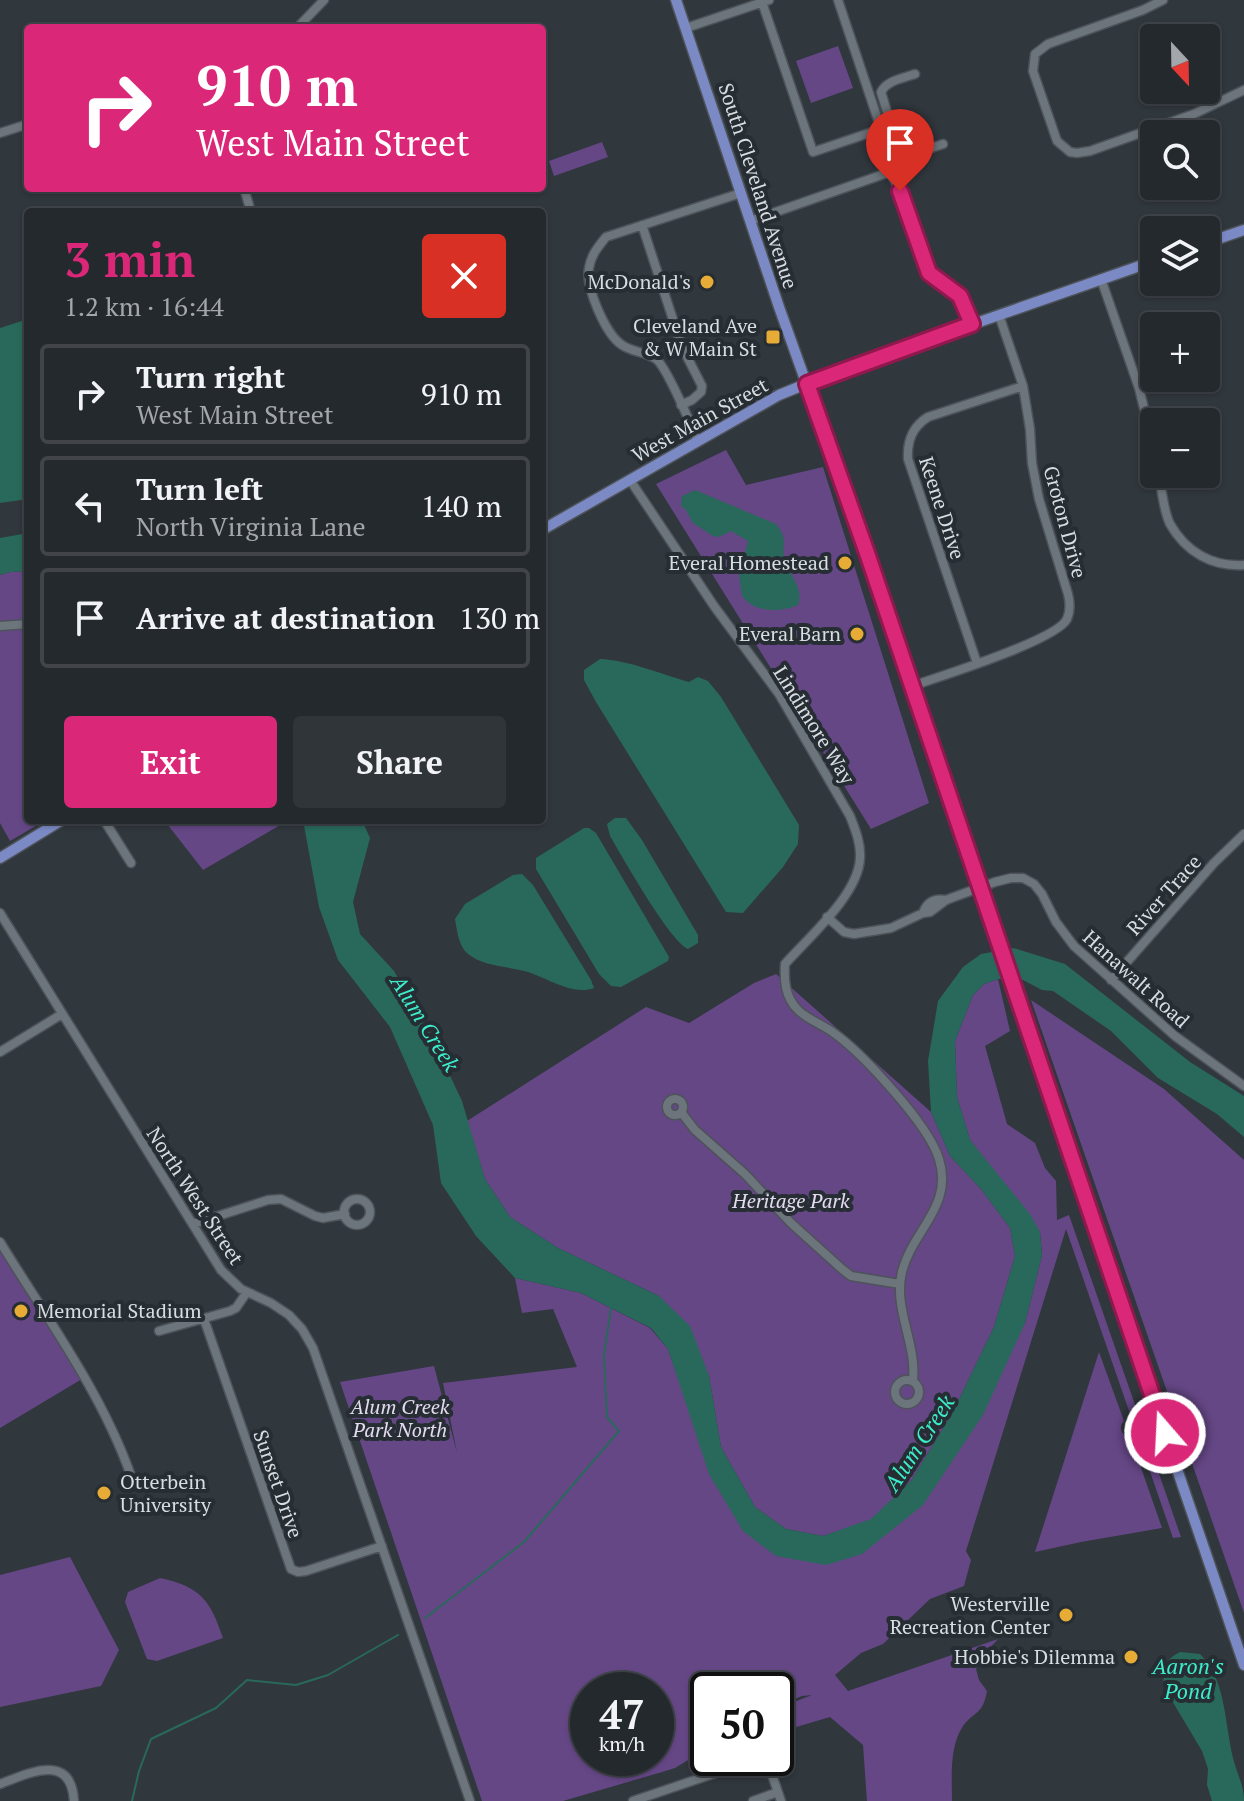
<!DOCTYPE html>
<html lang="en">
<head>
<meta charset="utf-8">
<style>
  :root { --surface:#24292e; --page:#30353a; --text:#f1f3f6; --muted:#a3a6aa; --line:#41454a; --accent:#db2777 }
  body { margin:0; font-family:"PT Serif",serif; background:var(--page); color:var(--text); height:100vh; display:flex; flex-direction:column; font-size:30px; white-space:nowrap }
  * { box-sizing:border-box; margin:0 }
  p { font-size:26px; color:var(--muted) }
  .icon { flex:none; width:44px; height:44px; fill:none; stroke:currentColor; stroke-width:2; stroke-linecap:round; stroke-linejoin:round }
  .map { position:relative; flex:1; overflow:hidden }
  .sheet { position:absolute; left:24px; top:208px; width:522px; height:616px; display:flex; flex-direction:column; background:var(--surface); border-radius:8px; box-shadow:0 2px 6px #0004,0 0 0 2px var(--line) }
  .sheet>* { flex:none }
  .hud { position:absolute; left:24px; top:24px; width:522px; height:168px; border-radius:8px; box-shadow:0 2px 6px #0004,0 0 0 2px var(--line); background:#db2777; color:#fff; overflow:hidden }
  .needle { width:52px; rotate:158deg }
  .fabs { position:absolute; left:1140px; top:24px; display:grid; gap:16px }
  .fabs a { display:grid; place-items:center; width:80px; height:80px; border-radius:8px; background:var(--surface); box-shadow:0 2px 6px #0004,0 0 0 2px var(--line); font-size:40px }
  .speed { position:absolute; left:570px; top:1672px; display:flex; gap:16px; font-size:40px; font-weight:700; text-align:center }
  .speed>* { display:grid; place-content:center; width:104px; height:104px; border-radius:50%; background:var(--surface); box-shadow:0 2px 6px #0004,0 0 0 2px var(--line); line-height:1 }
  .speed small { font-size:20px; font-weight:400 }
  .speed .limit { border:4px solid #111; border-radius:12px; background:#fff; color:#111 }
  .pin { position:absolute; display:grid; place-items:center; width:68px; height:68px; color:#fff; margin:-82px -34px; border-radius:50% 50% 50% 0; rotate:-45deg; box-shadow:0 0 8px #0007 }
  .pin .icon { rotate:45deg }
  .me { position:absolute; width:88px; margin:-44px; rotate:341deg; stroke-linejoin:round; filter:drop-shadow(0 0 6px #0008) }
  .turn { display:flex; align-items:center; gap:28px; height:168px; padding:0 40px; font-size:36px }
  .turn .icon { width:104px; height:104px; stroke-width:2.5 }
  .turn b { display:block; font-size:56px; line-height:68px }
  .round { display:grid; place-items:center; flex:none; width:84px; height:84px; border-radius:8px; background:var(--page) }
  .headline { display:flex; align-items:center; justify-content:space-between; height:136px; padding:0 40px }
  h1 { font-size:48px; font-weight:700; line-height:60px; color:var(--accent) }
  .primary-button { display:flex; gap:16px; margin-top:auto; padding:16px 40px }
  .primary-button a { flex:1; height:92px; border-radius:8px; background:var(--accent); color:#fff; font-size:32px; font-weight:700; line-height:92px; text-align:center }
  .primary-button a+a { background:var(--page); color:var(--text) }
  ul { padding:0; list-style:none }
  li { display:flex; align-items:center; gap:24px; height:100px; margin:0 16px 12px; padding:0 24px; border:4px solid var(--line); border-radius:8px }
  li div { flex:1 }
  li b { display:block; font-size:30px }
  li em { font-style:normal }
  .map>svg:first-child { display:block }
</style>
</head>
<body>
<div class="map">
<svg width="1244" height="1801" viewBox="0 0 1244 1801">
  <rect width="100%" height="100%" fill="#30373d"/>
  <path fill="#654786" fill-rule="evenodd" d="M838 46 853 88 811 103 796 61Z
    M602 142 608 157 554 176 549 161Z
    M726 450 746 485 823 467 929 803 871 829 656 484Z
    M28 571V820H46L10 841 0 823V575L10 572Z
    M164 820H289L203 870Z
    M776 974 931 1112 950 1156 981 1189 1010 1228 1015 1256 994 1327 952 1414 911 1481 871 1520 823 1536 786 1529 755 1507 721 1447 709 1376 659 1296 558 1248 510 1217 485 1179 467 1121 646 1007 689 1023 754 983Z
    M998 979 1010 1031 985 1046 1007 1124 1035 1143 1045 1168 1056 1181 1057 1220 1069 1215 1181 1537 1173 1538 1066 1229 966 1551 971 1560 964 1586 930 1599 883 1644 861 1653 835 1675 848 1691 998 1639 985 1653 976 1669 979 1680 987 1691C983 1715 974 1711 963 1726 949 1747 952 1778 952 1801H867L863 1745 830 1717 776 1733V1709L812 1695 802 1696 776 1707V1690H708V1750L703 1751 675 1768 662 1772 563 1801H482L340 1382 434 1366 457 1453 443 1383 577 1367 553 1309 522 1313 515 1278 581 1293 650 1328 668 1349 685 1398 743 1531 862 1554 1025 1323 1042 1255 1040 1232 970 1140 957 1097 955 1041 973 995 984 984ZM588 1690H656V1758H588Z
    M1031 1000 1164 1089 1244 1160V1613Z
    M0 1244 82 1379 0 1428Z
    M1099 1352 1124 1421C1120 1426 1120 1428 1123 1434L1130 1436 1162 1528 1081 1542 1035 1552Z
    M70 1557 119 1650 101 1686 0 1707V1575Z
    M160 1578C201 1587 210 1600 223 1638L157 1661 147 1659 125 1602 128 1592Z"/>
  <path fill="#29695b" d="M28 319V499L0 503V328Z
    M695 490 776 524C790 542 780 544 785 561 790 577 804 587 798 605 786 611 764 612 752 605 748 603 745 599 742 596L739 576 748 541 731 531 719 537 713 536 693 523 686 510 681 506 682 496Z
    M28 533V571L10 572 0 575V538Z
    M600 659C628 660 661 674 689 682L698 677 708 681 721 697 799 825 798 844 783 867 743 913 726 912 596 702 584 680V670Z
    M615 818H626L642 840 698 935V943L688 949C669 940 623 858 610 836L607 824Z
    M303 820H362L370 838 353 902 360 934 394 971 428 1029 462 1101 485 1179 510 1217 558 1248 659 1296 690 1326 709 1376 721 1447 755 1507 786 1529 823 1536 871 1519 911 1481 952 1414 994 1327 1015 1256 1010 1228 981 1189 950 1156 931 1112 928 1061 938 1001 963 967 981 954 1014 948 1065 964 1190 1062 1244 1096V1137L1217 1114 1158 1078 1111 1031 1053 991 1042 990 1023 980 998 979 984 984 973 995 955 1041 957 1097 970 1140 1030 1214 1040 1232 1042 1255 1025 1323 983 1415 923 1505 862 1554 826 1565 776 1556 743 1531 709 1474 668 1349 651 1328 581 1293 515 1278 476 1236 441 1183 433 1125 390 1027 338 960 319 907Z
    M584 828H589L596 833 669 957 668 961 621 987 611 986 599 974 536 869V858Z
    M522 874 533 885 591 980 594 988C573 996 547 978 528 972 509 966 484 967 468 954 459 947 457 931 455 919L465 904 513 875Z
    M1180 1652 1200 1654C1228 1681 1224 1729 1235 1765 1239 1778 1244 1787 1244 1801H1212L1207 1785 1208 1769 1202 1751 1165 1689C1161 1671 1164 1660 1180 1652Z"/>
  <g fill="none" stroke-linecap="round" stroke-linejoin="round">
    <path stroke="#29695b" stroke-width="2" d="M425 1618 524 1542 619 1431 607 1417 604 1355 611 1308
      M132 1801 139 1771 151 1739 216 1708 247 1680 296 1685 328 1675 398 1635"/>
    <defs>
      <path id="minor" d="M1163 0 1143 10 1048 44 1035 54 1033 71 1057 141 1070 152 1077 153 1090 151 1194 114 1244 90
        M762 2 813 152 881 129 838 0
        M297 28 324 0
        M686 28 769 0
        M0 133 28 124
        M898 159 943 144
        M890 172 900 191 929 273 960 296 972 324
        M890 172 900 154 881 92C887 80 904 78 915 74
        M244 188 251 212
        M750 221 890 172
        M642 225 682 347 702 386 701 392 692 400 681 405
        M1101 279 1139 388 1154 449
        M698 441C691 425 667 367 656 359 646 352 632 352 622 345 606 335 585 287 589 268 591 255 598 247 606 237L741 193
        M1159 474C1161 488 1164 512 1170 524 1186 552 1212 567 1244 565
        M630 480 714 606 779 694 850 816C855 829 861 843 860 858 859 894 808 938 785 964 784 981 785 997 798 1010 807 1019 823 1025 834 1033 863 1054 929 1125 939 1159 954 1206 912 1231 902 1272 893 1309 917 1343 913 1381
        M0 626 28 624
        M977 663 908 459C907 441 912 427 928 417L1023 386
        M912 686C939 677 1057 640 1067 619 1071 610 1070 602 1068 594L1039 499 1032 463 1030 429 1023 386 999 315
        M104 820 131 863
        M0 913 221 1270 241 1289 271 1303 289 1315 302 1329 313 1348 470 1801
        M923 913C927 902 934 898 946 900
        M827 917 844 932 854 934 891 928 923 913 930 912 946 900 954 897 995 882 1011 878H1023L1034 884 1042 894 1056 922 1074 946 1175 1036 1244 1086
        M1111 980 1214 863 1244 834
        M0 1052 62 1014
        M667 1107a8 8 0 1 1 16 0a8 8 0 1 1-16 0Z
        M681 1112 695 1130 745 1174 791 1223 842 1269 851 1276 900 1284
        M344 1212a13 13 0 1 1 26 0a13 13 0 1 1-26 0Z
        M193 1224 268 1200 281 1199 315 1216 323 1218 345 1214
        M0 1242C46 1317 100 1390 130 1473
        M204 1319 291 1569 298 1572 306 1571 382 1546
        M159 1331 230 1311 236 1308 247 1292
        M895 1392a12 12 0 1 1 24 0a12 12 0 1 1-24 0Z
        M0 1784C29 1773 71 1752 74 1801
        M633 1801 754 1760 769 1766 781 1801
        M753 1801 778 1792"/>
      <path id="major" d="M676 0 779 307 867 553 1061 1130 1244 1665
        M1206 243 1244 230
        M542 530 779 395 833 373 1154 261
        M0 858 62 820"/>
    </defs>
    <use href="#minor" stroke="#4d5359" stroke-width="11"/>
    <use href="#major" stroke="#4d5359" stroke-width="13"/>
    <use href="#minor" stroke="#6d757c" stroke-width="8"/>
    <use href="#major" stroke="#7b8ac5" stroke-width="10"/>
  </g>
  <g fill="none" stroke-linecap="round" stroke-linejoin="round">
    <defs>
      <path id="route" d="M900 191 929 273 960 296 972 324 807 384 867 553 1165 1433"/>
    </defs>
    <use href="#route" stroke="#8e194d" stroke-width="20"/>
    <use href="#route" stroke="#db2777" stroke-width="14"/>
  </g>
  <g fill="#e7ac36" stroke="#262d33" stroke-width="3">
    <circle cx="707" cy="282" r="8"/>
    <rect x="765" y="329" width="16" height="16" rx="4"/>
    <circle cx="845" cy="563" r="8"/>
    <circle cx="857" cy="634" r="8"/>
    <circle cx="21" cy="1311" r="8"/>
    <circle cx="104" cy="1493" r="8"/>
    <circle cx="1066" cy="1615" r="8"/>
    <circle cx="1131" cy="1657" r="8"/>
  </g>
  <g text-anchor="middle" stroke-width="8" stroke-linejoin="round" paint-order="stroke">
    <g font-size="20" fill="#d8dde1" stroke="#262d33">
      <text transform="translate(758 186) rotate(72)" y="7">South Cleveland Avenue</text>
      <text transform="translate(700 420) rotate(-29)" y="7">West Main Street</text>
      <text transform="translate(942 508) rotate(72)" y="7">Keene Drive</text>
      <text transform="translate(1065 522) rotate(75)" y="7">Groton Drive</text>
      <text transform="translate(814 725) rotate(58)" y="7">Lindimore Way</text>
      <text transform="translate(1164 895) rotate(-48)" y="7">River Trace</text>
      <text transform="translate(1136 979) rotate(42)" y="7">Hanawalt Road</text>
      <text transform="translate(195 1196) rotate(57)" y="7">North West Street</text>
      <text transform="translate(278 1484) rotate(71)" y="7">Sunset Drive</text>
    </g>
    <g font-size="20" fill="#d8dde1" stroke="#262d33" text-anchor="end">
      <text x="691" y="289">McDonald's</text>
      <text x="757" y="333">Cleveland Ave<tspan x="757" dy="23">&amp; W Main St</tspan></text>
      <text x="829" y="570">Everal Homestead</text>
      <text x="841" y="641">Everal Barn</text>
      <text x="37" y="1318" text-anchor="start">Memorial Stadium</text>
      <text x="120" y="1489" text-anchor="start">Otterbein<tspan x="120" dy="23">University</tspan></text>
      <text x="1050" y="1611">Westerville<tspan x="1050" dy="23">Recreation Center</tspan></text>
      <text x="1115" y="1664">Hobbie's Dilemma</text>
    </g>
    <g font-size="20" font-style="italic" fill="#e4dbf0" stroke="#262d33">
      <text x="791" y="1208">Heritage Park</text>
      <text x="400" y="1414">Alum Creek<tspan x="400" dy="23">Park North</tspan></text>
    </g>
    <g font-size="22" font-style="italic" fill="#3deccb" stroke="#262d33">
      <text transform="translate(425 1023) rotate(58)" y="8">Alum Creek</text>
      <text transform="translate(919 1443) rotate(-57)" y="8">Alum Creek</text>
      <text x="1188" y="1674">Aaron's<tspan x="1188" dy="25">Pond</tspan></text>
    </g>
  </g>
</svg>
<div class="fabs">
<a><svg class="needle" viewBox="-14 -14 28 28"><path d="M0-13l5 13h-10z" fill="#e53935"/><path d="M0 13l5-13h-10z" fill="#a3a6aa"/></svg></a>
<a><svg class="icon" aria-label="search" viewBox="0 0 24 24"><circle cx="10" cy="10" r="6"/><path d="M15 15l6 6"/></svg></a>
<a><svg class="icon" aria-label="layers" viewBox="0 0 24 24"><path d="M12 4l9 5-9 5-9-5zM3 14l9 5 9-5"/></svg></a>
<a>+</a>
<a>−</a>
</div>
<div class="speed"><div>47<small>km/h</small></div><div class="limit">50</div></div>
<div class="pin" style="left:900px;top:191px;background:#d93025"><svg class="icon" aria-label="arrive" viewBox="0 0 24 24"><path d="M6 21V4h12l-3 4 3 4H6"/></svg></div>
<svg class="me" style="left:1165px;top:1433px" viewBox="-20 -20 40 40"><circle r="17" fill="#db2777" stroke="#fff" stroke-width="3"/><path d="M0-11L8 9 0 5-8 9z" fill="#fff"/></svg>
<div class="hud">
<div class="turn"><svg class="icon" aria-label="right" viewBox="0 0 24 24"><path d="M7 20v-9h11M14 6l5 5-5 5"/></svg><div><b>910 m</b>West Main Street</div></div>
</div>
<section class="sheet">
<div class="headline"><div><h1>3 min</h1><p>1.2 km · 16:44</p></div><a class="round" style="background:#d93025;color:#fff"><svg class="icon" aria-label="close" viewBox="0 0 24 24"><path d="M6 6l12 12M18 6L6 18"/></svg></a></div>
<ul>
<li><svg class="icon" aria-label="right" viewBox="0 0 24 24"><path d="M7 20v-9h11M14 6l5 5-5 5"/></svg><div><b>Turn right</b><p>West Main Street</p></div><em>910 m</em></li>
<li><svg class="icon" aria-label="left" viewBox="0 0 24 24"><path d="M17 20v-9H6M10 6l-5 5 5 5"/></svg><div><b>Turn left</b><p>North Virginia Lane</p></div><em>140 m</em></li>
<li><svg class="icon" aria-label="arrive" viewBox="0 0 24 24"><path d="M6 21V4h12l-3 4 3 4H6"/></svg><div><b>Arrive at destination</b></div><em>130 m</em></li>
</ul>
<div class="primary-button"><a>Exit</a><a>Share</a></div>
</section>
</div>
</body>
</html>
